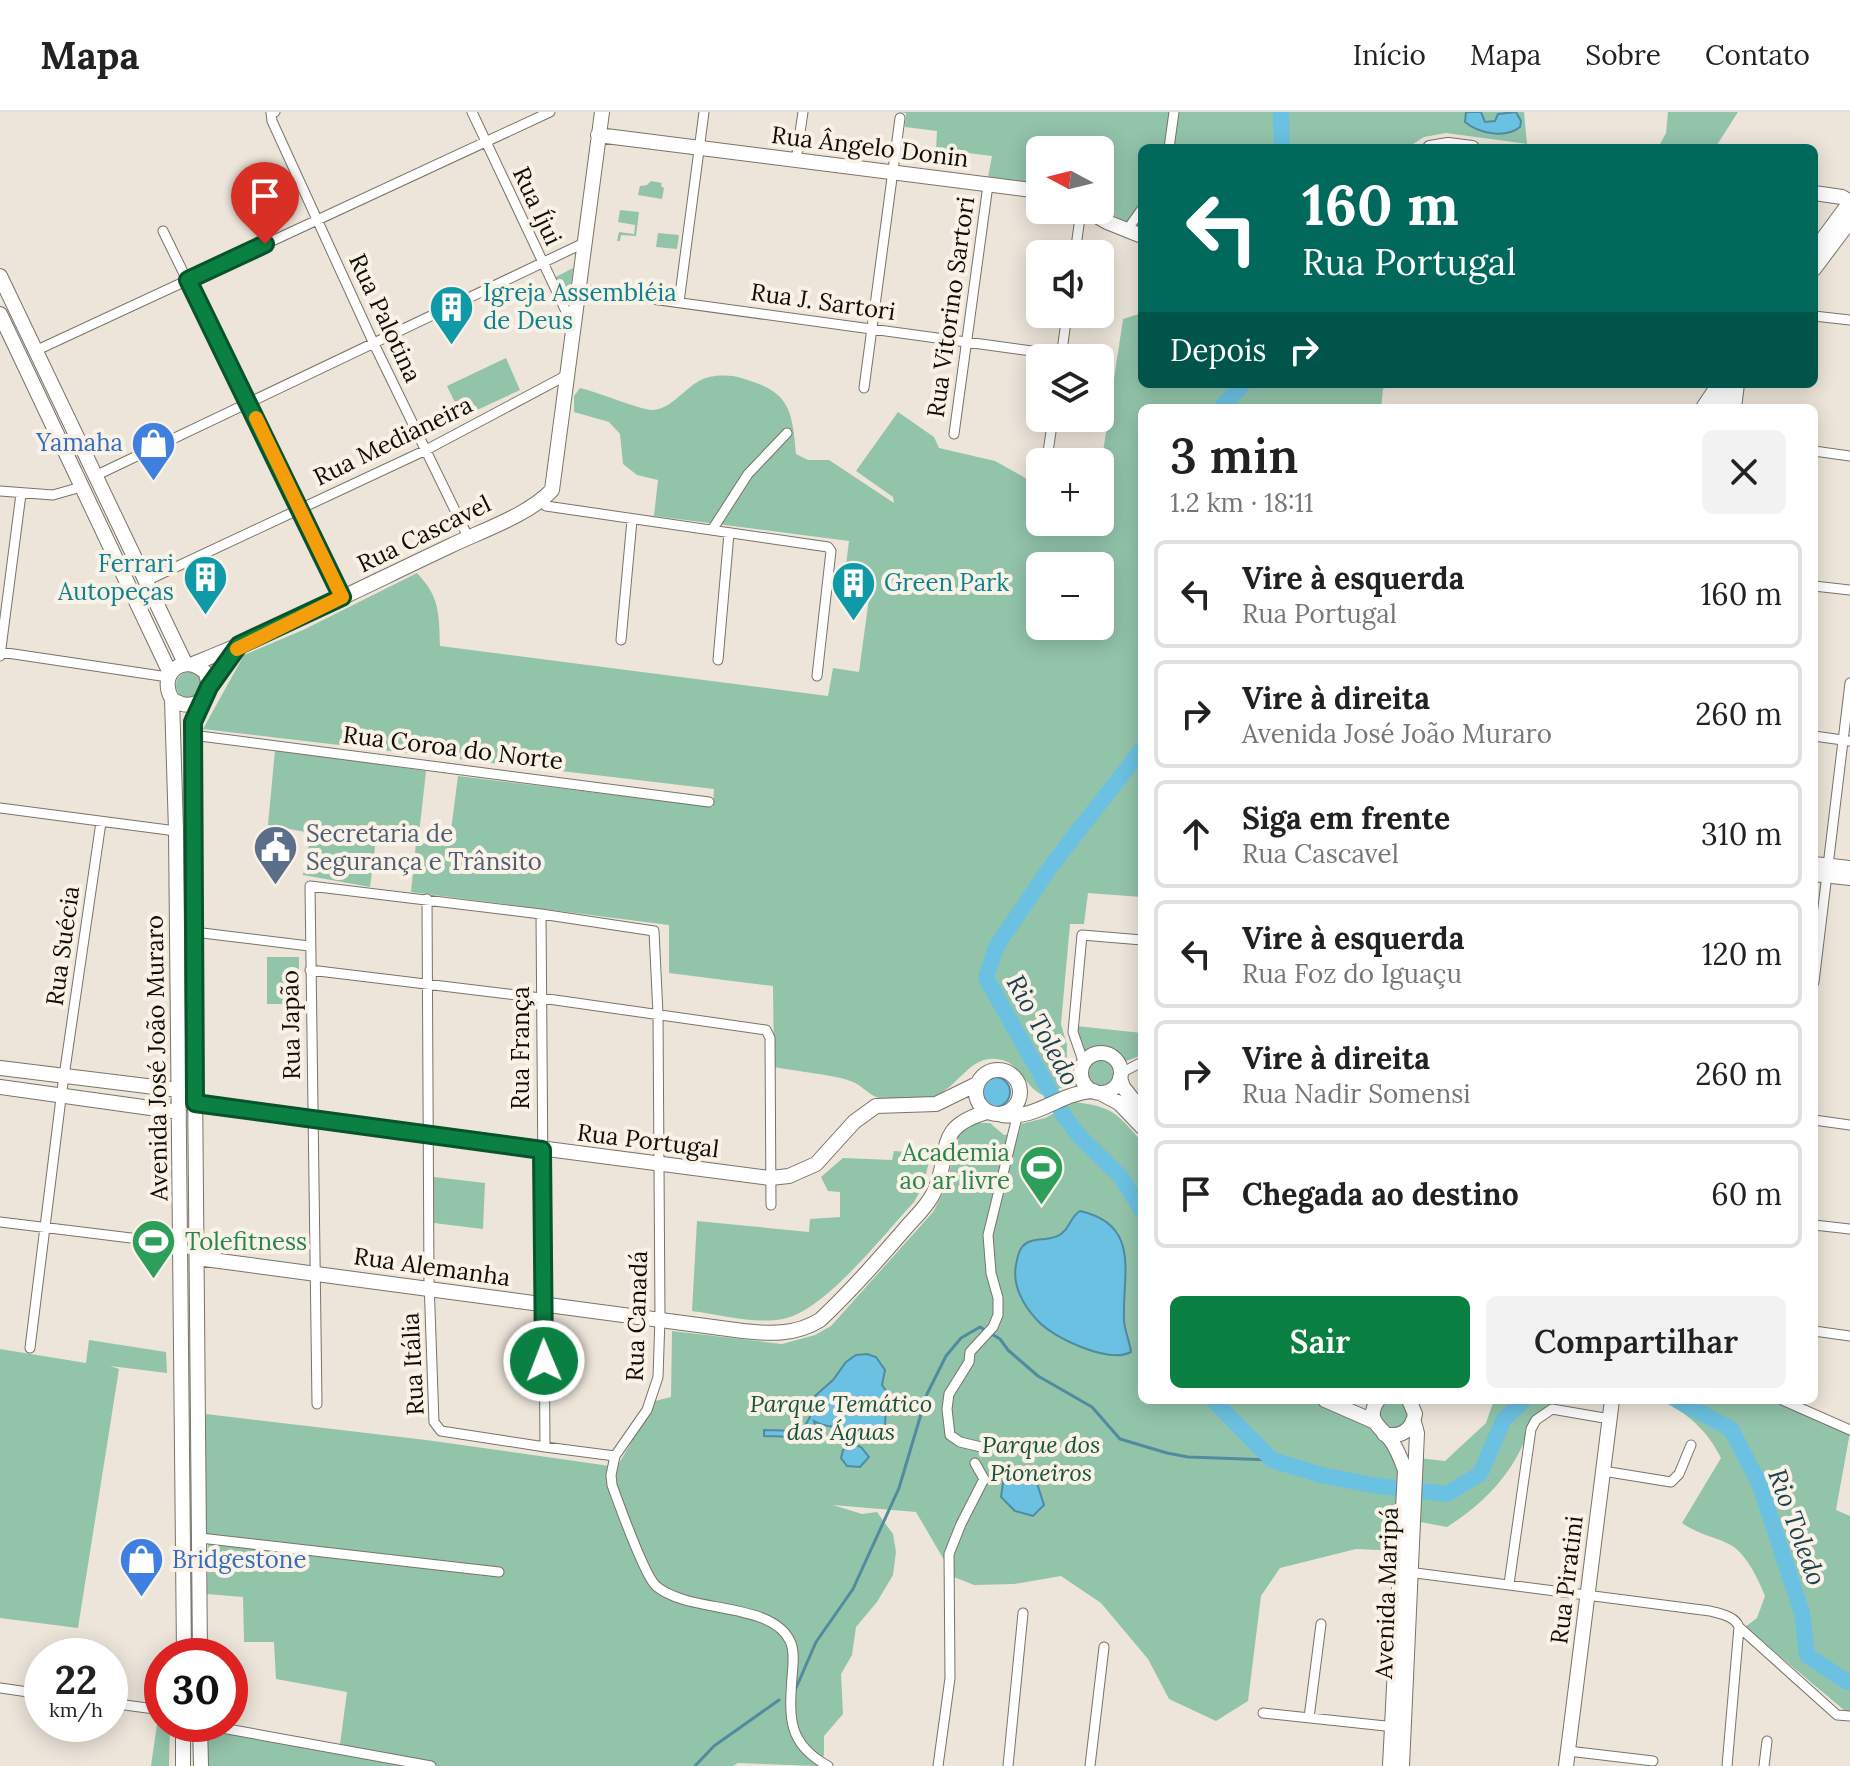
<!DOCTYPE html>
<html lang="pt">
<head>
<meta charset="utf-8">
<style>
  :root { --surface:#fff; --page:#f2f2f2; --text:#222; --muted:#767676; --line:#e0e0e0; --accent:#0b8043 }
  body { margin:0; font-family:Lora,serif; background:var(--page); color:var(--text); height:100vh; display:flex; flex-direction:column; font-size:30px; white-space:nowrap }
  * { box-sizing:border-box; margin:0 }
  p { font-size:26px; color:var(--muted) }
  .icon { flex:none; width:44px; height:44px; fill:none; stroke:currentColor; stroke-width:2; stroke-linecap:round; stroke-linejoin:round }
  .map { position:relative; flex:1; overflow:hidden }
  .side { position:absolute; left:1138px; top:292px; width:680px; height:1000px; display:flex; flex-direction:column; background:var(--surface); border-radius:12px; box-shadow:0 4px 20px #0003 }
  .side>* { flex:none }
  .top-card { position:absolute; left:1138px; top:32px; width:680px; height:244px; border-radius:12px; box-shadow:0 4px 20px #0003; background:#00695c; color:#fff; overflow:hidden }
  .needle { width:52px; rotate:277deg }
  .tools { position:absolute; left:1026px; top:24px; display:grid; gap:16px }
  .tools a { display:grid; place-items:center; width:88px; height:88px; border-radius:12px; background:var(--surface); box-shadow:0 4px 20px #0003; font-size:40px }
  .speed { position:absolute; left:24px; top:1526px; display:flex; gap:16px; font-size:40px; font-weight:700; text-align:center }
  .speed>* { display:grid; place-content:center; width:104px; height:104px; border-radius:50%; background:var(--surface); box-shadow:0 4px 20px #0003; line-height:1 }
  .speed small { font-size:20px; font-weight:400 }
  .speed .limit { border:12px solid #d22; background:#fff; color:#111 }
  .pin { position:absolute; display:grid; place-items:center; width:68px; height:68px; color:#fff; margin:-82px -34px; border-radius:50% 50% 50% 0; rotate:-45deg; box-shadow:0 0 8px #0007 }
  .pin .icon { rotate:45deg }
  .me { position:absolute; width:88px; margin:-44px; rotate:359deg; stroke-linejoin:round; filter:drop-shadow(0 0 6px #0008) }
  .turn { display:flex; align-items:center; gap:28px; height:168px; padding:0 32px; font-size:36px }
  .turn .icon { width:104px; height:104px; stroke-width:2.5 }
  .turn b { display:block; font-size:56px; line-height:68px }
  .then { display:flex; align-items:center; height:76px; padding:0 32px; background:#0003; gap:16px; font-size:30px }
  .round { display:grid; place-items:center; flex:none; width:84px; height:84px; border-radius:12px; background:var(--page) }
  .overview { display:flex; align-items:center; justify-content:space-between; height:136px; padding:0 32px }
  h1 { font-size:48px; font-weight:600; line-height:60px }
  .primary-button { display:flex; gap:16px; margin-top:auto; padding:16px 32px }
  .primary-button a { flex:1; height:92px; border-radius:12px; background:var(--accent); color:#fff; font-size:32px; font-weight:600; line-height:92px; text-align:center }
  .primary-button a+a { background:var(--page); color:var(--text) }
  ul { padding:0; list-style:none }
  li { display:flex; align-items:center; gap:24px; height:108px; margin:0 16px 12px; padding:0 16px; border:4px solid var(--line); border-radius:12px }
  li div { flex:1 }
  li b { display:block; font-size:30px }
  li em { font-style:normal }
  header { display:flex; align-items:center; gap:48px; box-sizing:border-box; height:112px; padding:0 40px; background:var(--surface); border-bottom:2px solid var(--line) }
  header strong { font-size:38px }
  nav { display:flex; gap:44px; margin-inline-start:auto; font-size:28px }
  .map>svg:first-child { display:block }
</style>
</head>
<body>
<header>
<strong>Mapa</strong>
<nav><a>Início</a><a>Mapa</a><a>Sobre</a><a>Contato</a></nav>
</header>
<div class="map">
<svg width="1850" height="1654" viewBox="0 0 1850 1654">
  <rect width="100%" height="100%" fill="#ede5da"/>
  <path fill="#92c4aa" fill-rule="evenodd" d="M899 0H1524L1527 32 1446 21 1424 25 1407 36H1142V117L1100 97V38H1040V72L988 65 992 44 936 37 937 19 905 15 906 1Z
    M1668 0H1738L1715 36H1658L1666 21Z
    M651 69 662 71 661 74 664 76 662 87 638 83 640 74 647 73Z
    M620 98 639 100 636 124 621 123 620 129H617L619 120 634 122 635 113 618 110Z
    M658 121 679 123 677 137 656 135Z
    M573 156 568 198 552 167Z
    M1142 201V272H1394L1383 277 1381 296H1142V785L1088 781 1084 812H1070L1061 912 1067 933 1066 974 1042 983C1021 972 1021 949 996 947 967 943 956 983 923 988 909 990 886 990 874 984 866 980 861 973 853 970 838 963 793 959 774 955L773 874 669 861V813L411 780 416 731 376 727 370 775 303 763 311 721 268 713 275 638 426 659 418 731 449 734 458 664 713 695 714 677 203 617 244 543 303 518 417 461C440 485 439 502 440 534L828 584 833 556 859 560 872 464 845 461 849 429 654 404 658 368 637 363 623 352 620 322 609 310 574 300V284L580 276C598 280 638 297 652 298 670 298 684 277 699 269 710 263 728 262 741 266 788 279 792 294 796 342L808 348H829L894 391 893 385 856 359 898 300 934 325 939 336 995 349 1040 374V410H1100V360L1123 207ZM1040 454H1100V514H1040Z
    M506 246 520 278 462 305 447 274Z
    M176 573a13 13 0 1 1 26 0a13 13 0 1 1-26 0Z
    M267 845H299V892H267Z
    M1076 914 1142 921V943L1126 949C1111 941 1097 932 1082 943Z
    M1083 962a16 16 0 1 1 32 0a16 16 0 1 1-32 0Z
    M1075 990C1113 995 1117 1001 1142 1030V1288H1317L1362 1309 1381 1327 1405 1358 1401 1439 1356 1437 1280 1456 1261 1484 1248 1589 1216 1609 1169 1587 1148 1547 1101 1491 1061 1464 1014 1472 974 1473 954 1465 916 1400 833 1393 862 1402 877 1400 893 1422 896 1440 893 1463 877 1490 856 1515 852 1543 841 1562 843 1602 824 1624V1643L817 1654 738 1651 733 1654H208V1617L339 1640 347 1580 276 1567 274 1530H244L243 1485 207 1482 208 1422 201 1420 206 1302 426 1328 617 1355 655 1289 671 1285 672 1219 782 1232 815 1223 831 1214 933 1100 946 1075 958 1023 970 1013 978 1011H990L1004 1023 1019 1021 1021 1012 1045 1006Z
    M894 1039 931 1042 923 1074 914 1090C884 1122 825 1199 783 1207 754 1212 721 1203 692 1199L697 1109 809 1120 810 1107 840 1105V1080L828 1079 821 1065 843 1046 892 1048Z
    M434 1065 485 1071 483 1117 434 1111Z
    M89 1228 166 1240 167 1261 110 1254 119 1257 78 1516 0 1506V1237L86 1251Z
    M1378 1302a15 15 0 1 1 30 0a15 15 0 1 1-30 0Z
    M1494 1288H1561C1525 1309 1531 1325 1510 1356 1493 1381 1472 1399 1447 1415L1415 1409 1418 1346 1445 1349 1486 1311Z
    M1659 1288H1770L1850 1320 1836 1398 1850 1404V1603L1745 1515 1757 1506 1765 1484C1758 1467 1749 1447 1734 1435 1721 1426 1698 1423 1682 1411L1721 1346C1707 1318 1687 1300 1659 1288Z
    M157 1612 170 1613 169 1654H151Z"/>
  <path fill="#6bc1e1" stroke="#508ba0" stroke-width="2" d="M1466 0H1481L1485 10 1495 9 1498 2 1516 0 1521 9 1520 15C1505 27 1478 21 1465 10Z
    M980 980a15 15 0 1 1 30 0a15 15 0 1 1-30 0Z
    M1080 1099C1142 1113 1122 1163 1124 1209 1125 1220 1130 1230 1131 1240 1109 1252 1053 1226 1037 1208 1023 1193 1012 1173 1016 1153 1017 1147 1018 1140 1022 1135 1031 1123 1050 1131 1061 1122 1070 1116 1070 1105 1080 1099Z
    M867 1242 876 1245 885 1258 882 1273 887 1280 882 1286C887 1301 890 1336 862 1327 856 1325 851 1319 845 1317 833 1313 825 1316 814 1309L818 1322 816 1325 804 1328 800 1325 764 1324V1318L802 1319 811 1303V1288L815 1284 833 1268 846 1250 856 1243Z
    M853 1332 861 1335 869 1345 860 1355 847 1354 841 1346 843 1338Z
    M1022 1360 1035 1365 1044 1393 1033 1404 1015 1399 1001 1385 1004 1364Z"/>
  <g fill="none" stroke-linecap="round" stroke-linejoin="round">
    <path stroke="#508ba0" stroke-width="3" d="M796 1576 816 1530 853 1477 899 1376 927 1282 946 1244 961 1226 980 1215 1000 1227 1008 1238 1038 1264 1092 1295 1120 1327 1167 1341 1188 1345 1272 1348
      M695 1654 714 1634 779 1588"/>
    <path stroke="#6bc1e1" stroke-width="16" d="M1281 0 1282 36
      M1221 296 1243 272
      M1142 637 1051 754 996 835 986 866 1064 1004 1081 1026 1121 1065 1142 1099
      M1213 1288 1272 1348 1321 1363 1372 1373 1447 1382 1480 1362 1504 1307 1524 1288
      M1677 1288 1731 1317 1759 1371 1802 1501 1807 1543 1847 1570 1850 1569"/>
    <defs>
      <path id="street" d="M275 0 271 1 272 9 374 232 468 425
        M472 0 573 214
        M1169 36 1174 0
        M796 48 803 0
        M1127 118 1142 97
        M163 119 342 485
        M1075 142 1081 98
        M579 177 1061 243
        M679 190 704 0
        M1814 204 1850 208
        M35 239 550 0
        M1061 246 1067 202
        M864 276 900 6
        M954 322 988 73
        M1814 339 1850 344
        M1048 340 1053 306
        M97 363 586 130
        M0 379 53 383 81 375
        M540 389 546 394 828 435 831 439 817 564
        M712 418 748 362 787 321
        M146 469 426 338 569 262
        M1814 474 1850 478
        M621 528 632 408
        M0 540 168 565
        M0 544 21 382
        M718 548 729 421
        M192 623 709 690
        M1814 624 1850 629
        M0 696 176 719
        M427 787 429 1169 434 1310 441 1319 545 1335
        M541 802 545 1335 615 1344
        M194 820 309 834
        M310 858 541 886 766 918 770 926 771 1093
        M1814 870 1850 571
        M1084 952 1073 920 1082 823 1142 828
        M1121 961 1142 950
        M1814 1008 1850 1013
        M0 1110 180 1132
        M1814 1113 1850 1117
        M1814 1219 1850 1224
        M30 1236 62 978 101 710
        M1782 1288 1850 1318
        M317 1292 310 774 541 802 654 819 658 902 660 1206 658 1265 647 1298 615 1344 611 1363 612 1373C619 1392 644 1463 656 1474 689 1502 771 1489 790 1529 795 1539 793 1554 792 1565 789 1607 788 1632 828 1654
        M981 1335 960 1330 950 1323 947 1297 949 1282 969 1250 970 1240 993 1215 998 1203V1186L991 1161 988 1123 1017 1005
        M1603 1359 1671 1370 1679 1362 1691 1333
        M200 1426 499 1460
        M1408 1460 1710 1499C1721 1502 1735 1504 1739 1515L1837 1603 1850 1604
        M1509 1472 1531 1317 1536 1308 1552 1297 1610 1307
        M0 1576 42 1582
        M110 1591 162 1598
        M1263 1601 1395 1615
        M1309 1606 1321 1512
        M200 1612 431 1654
        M1568 1639 1653 1649
        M938 1654 950 1566 949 1442 961 1412 984 1367 975 1351
        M1008 1654 1023 1501
        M1090 1654 1104 1535
        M1727 1654 1739 1515
        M1764 1654 1767 1629"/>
      <path id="secondary" d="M598 23 1040 79
        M1430 36 1448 33 1472 36
        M1814 81 1842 85 1850 90
        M1086 98 1107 110 1142 124
        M0 164 185 551
        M0 202 170 561
        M1734 296 1737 272
        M193 552C281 517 365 474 450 434 481 419 529 403 552 378L602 0
        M209 575 239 534
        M172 587C194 603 216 583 205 560 184 540 157 562 172 587L176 719 184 1544
        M1814 752 1850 756
        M1814 762 1850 766
        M1081 961a20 20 0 1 1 40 0a20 20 0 1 1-40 0Z
        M0 956 179 978
        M976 980a22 22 0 1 1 44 0a22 22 0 1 1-44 0Z
        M1120 966 1123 975 1142 999
        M0 975 179 1000
        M1100 981 1119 991 1142 1015
        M195 991 770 1066 789 1064 816 1052 854 1010 876 994 936 992 977 972
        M1002 1003C1038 1008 1060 980 1094 979
        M197 1146 743 1219C770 1222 796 1223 820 1208 850 1180 877 1149 904 1118 914 1106 928 1094 934 1080 953 1039 932 1016 987 1000
        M1325 1288 1373 1309
        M200 1544 192 623 197 598 203 587
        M200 1612 201 1654
        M183 1654V1612
        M1566 1654 1612 1288"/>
      <path id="primary" d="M1814 139 1850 90
        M1814 157 1850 109
        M1703 296 1719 272
        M1717 296 1733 272
        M1378 1288C1365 1307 1379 1314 1390 1327 1397 1336 1401 1347 1405 1358L1390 1654
        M1384 1322C1400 1326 1412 1319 1415 1302L1409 1288
        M1402 1654 1417 1321 1414 1310"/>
    </defs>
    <use href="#street" stroke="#797369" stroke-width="11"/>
    <use href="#secondary" stroke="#797369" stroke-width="16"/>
    <use href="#primary" stroke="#797369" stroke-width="16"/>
    <use href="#street" stroke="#fff" stroke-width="9"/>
    <use href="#secondary" stroke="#fff" stroke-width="14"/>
    <use href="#primary" stroke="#fff" stroke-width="14"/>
  </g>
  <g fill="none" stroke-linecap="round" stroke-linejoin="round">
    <defs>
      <path id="route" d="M265 132 188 168 342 485 239 533 209 575 193 610 195 991 542 1038 544 1249"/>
    </defs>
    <use href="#route" stroke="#07532c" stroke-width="20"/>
    <use href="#route" stroke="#0b8043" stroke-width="14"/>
    <path stroke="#f59e0b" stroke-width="14" d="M237 537 342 485 256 306"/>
  </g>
  <defs>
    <symbol id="building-pin" viewBox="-11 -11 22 30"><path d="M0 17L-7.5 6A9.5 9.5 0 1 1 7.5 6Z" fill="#0f9aa8" stroke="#faf2e7"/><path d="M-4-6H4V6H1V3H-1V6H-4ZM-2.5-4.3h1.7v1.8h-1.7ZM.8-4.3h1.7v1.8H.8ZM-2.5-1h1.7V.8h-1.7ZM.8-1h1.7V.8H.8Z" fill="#fff"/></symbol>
    <symbol id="shop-pin" viewBox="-11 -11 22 30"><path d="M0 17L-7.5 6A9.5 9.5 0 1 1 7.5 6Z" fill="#3f7fe0" stroke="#faf2e7"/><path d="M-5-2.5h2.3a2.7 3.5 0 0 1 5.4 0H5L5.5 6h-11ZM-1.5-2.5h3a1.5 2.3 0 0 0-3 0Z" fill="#fff"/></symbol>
    <symbol id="civic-pin" viewBox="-11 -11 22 30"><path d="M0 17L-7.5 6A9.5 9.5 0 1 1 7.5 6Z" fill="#5c6f8a" stroke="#faf2e7"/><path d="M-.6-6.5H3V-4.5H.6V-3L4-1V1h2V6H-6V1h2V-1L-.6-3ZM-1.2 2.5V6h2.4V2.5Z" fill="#fff"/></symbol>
    <symbol id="stadium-pin" viewBox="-11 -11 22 30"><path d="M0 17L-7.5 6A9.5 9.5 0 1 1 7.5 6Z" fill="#2e9e5b" stroke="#faf2e7"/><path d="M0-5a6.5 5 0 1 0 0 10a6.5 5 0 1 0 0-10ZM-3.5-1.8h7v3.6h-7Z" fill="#fff"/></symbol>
  </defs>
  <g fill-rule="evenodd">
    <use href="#building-pin" x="426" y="170" width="51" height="69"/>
    <use href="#shop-pin" x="128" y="306" width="51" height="69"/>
    <use href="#building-pin" x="180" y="440" width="51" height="69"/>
    <use href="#building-pin" x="828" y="446" width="51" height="69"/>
    <use href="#civic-pin" x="250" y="710" width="51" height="69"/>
    <use href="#stadium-pin" x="1016" y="1030" width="51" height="69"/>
    <use href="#stadium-pin" x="128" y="1104" width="51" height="69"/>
    <use href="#shop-pin" x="116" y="1422" width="51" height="69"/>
  </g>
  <g text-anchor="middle" stroke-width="8" stroke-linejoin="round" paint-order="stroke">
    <g font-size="24" fill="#100e0a" stroke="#faf2e7">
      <text transform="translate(870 35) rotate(7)" y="8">Rua Ângelo Donin</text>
      <text transform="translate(537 94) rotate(65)" y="8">Rua Íjui</text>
      <text transform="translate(823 190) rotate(8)" y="8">Rua J. Sartori</text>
      <text transform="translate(951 195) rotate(-82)" y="8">Rua Vitorino Sartori</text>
      <text transform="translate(385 206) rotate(65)" y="8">Rua Palotina</text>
      <text transform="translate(393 329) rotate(-26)" y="8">Rua Medianeira</text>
      <text transform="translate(424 422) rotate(-26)" y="8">Rua Cascavel</text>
      <text transform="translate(453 636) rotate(7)" y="8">Rua Coroa do Norte</text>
      <text transform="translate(63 834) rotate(-82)" y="8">Rua Suécia</text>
      <text transform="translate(291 913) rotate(-91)" y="8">Rua Japão</text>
      <text transform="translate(521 936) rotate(-90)" y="8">Rua França</text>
      <text transform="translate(157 946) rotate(-91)" y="8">Avenida José João Muraro</text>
      <text transform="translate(648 1029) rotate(7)" y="8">Rua Portugal</text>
      <text transform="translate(432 1155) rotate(8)" y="8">Rua Alemanha</text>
      <text transform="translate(637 1204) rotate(-88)" y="8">Rua Canadá</text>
      <text transform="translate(413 1252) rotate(-93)" y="8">Rua Itália</text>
      <text transform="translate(1567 1468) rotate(-83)" y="8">Rua Piratini</text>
      <text transform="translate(1387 1481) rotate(-88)" y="8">Avenida Maripá</text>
    </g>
    <g font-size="24" fill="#0d838f" stroke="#faf2e7" text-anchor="start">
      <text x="483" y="189">Igreja Assembléia<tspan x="483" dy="28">de Deus</tspan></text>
      <text x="174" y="460" text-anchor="end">Ferrari<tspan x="174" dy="28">Autopeças</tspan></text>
      <text x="884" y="479">Green Park</text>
    </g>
    <g font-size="24" fill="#366cbe" stroke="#faf2e7" text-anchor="end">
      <text x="123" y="339">Yamaha</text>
      <text x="172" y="1456" text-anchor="start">Bridgestone</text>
    </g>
    <g font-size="24" fill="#4e5e75" stroke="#faf2e7" text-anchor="start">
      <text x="306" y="730">Secretaria de<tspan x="306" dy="28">Segurança e Trânsito</tspan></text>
    </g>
    <g font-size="24" fill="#27864d" stroke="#faf2e7" text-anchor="end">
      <text x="1010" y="1049">Academia<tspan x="1010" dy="28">ao ar livre</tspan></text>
      <text x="185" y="1138" text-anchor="start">Tolefitness</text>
    </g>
    <g font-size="24" font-style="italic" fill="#18543b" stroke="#faf2e7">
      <text x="841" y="1300">Parque Temático<tspan x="841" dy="28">das Águas</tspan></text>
      <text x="1041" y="1341">Parque dos<tspan x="1041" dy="28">Pioneiros</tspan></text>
    </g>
    <g font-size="26" font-style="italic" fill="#1b4250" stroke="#faf2e7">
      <text transform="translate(1043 918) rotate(61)" y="9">Rio Toledo</text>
      <text transform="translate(1797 1415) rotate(70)" y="9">Rio Toledo</text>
    </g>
  </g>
</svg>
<div class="tools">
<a><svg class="needle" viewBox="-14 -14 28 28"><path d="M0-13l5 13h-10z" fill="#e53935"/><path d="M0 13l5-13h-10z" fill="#767676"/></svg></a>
<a><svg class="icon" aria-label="sound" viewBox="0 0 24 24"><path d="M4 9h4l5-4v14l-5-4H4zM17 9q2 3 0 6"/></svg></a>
<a><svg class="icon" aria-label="layers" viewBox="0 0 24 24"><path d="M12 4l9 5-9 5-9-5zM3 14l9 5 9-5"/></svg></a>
<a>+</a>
<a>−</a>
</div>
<div class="speed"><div>22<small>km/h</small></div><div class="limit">30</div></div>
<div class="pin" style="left:265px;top:132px;background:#d93025"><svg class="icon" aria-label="arrive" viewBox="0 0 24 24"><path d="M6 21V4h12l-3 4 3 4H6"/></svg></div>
<svg class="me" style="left:544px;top:1249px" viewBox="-20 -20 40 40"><circle r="17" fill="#0b8043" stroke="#fff" stroke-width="3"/><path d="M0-11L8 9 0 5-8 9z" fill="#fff"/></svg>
<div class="top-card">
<div class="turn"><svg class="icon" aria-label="left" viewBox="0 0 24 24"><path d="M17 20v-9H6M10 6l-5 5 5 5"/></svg><div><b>160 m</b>Rua Portugal</div></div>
<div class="then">Depois<svg class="icon" aria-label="right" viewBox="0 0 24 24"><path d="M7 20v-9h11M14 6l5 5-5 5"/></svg></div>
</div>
<section class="side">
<div class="overview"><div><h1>3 min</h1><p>1.2 km · 18:11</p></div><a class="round"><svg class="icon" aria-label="close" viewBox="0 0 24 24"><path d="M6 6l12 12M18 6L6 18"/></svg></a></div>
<ul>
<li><svg class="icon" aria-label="left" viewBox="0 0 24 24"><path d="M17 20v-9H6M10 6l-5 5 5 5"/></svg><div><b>Vire à esquerda</b><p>Rua Portugal</p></div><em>160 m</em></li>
<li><svg class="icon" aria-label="right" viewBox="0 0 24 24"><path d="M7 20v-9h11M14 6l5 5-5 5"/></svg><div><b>Vire à direita</b><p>Avenida José João Muraro</p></div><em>260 m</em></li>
<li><svg class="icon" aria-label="ahead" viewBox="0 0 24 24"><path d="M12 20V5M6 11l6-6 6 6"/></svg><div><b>Siga em frente</b><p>Rua Cascavel</p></div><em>310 m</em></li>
<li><svg class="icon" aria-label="left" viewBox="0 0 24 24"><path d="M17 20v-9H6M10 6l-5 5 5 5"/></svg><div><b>Vire à esquerda</b><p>Rua Foz do Iguaçu</p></div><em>120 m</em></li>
<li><svg class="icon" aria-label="right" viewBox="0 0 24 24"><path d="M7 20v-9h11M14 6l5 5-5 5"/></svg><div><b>Vire à direita</b><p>Rua Nadir Somensi</p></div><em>260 m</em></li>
<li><svg class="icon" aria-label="arrive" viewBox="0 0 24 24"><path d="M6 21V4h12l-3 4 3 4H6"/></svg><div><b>Chegada ao destino</b></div><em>60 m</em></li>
</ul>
<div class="primary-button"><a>Sair</a><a>Compartilhar</a></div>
</section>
</div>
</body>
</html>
